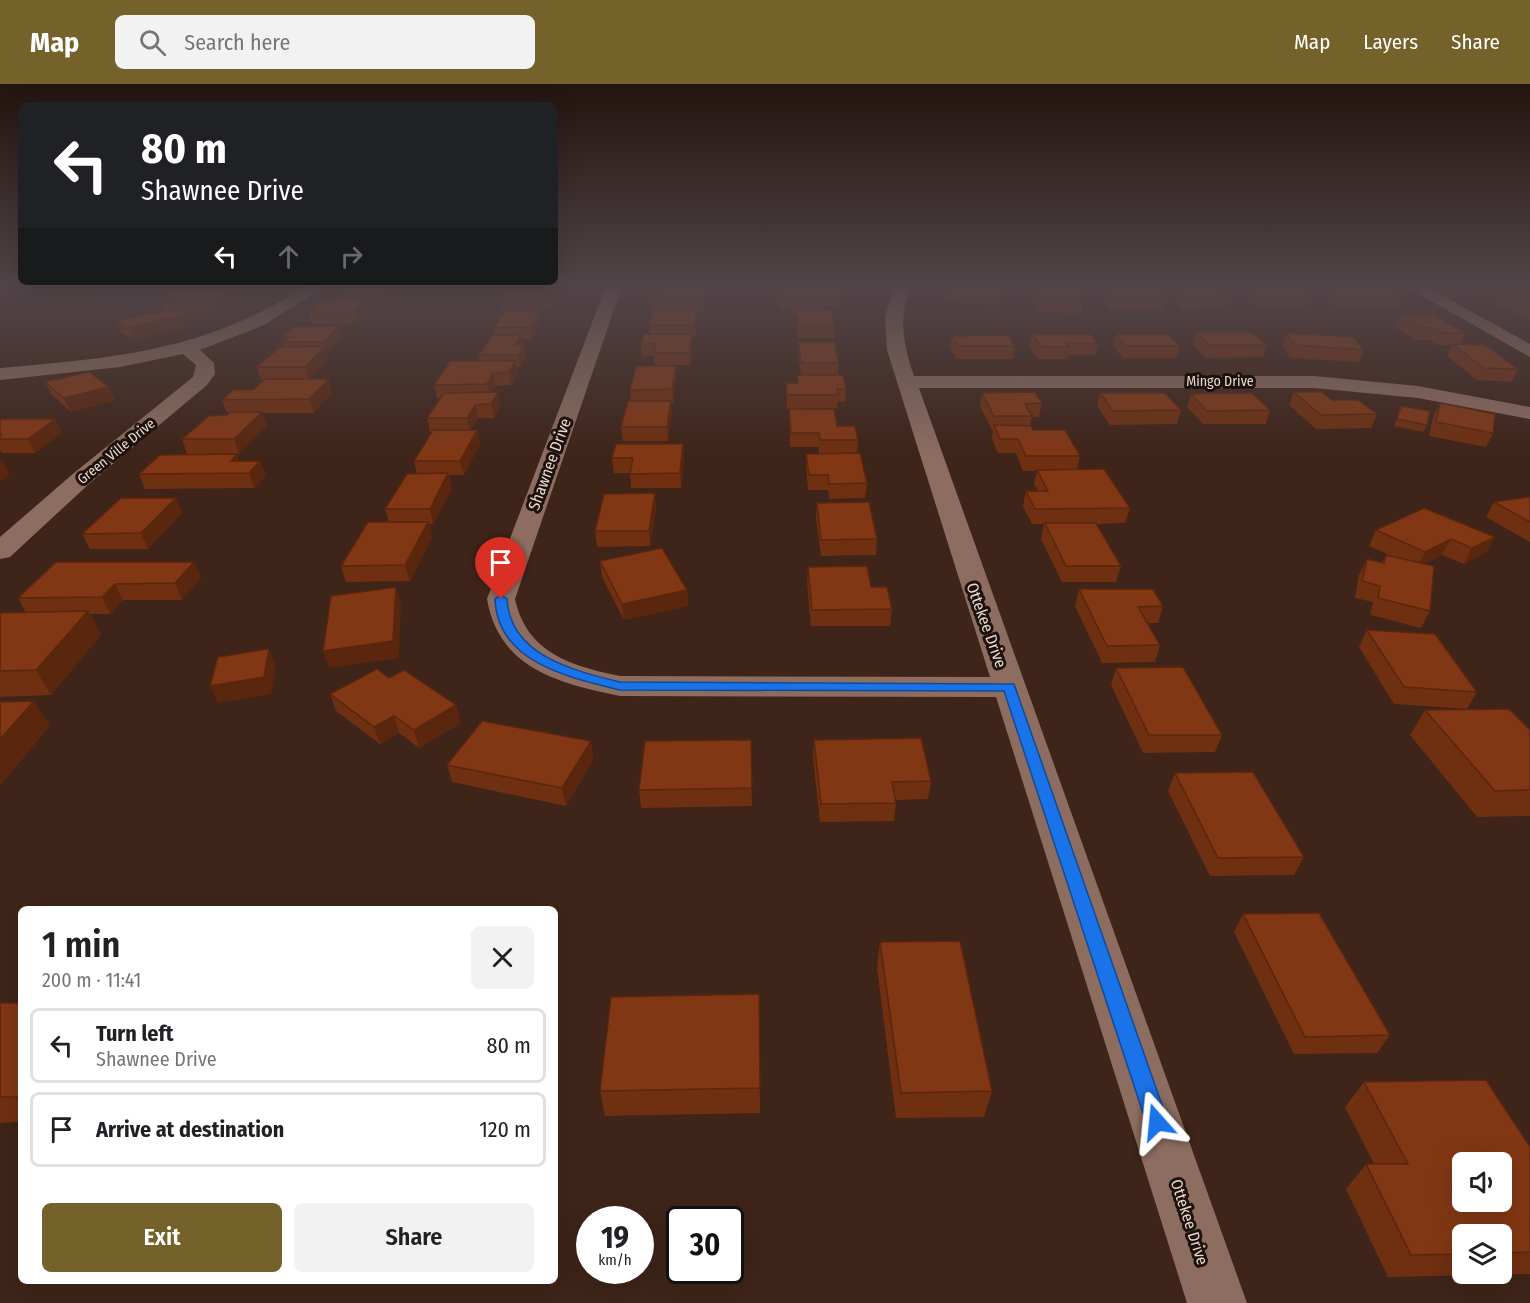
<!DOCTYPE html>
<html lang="en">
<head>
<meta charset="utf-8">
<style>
  :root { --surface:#fff; --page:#f2f2f2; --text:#202124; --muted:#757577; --line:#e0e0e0; --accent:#75622b }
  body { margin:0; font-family:"Fira Sans Condensed",sans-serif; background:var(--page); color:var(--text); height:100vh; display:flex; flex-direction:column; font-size:22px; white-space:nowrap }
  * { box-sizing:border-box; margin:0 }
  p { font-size:20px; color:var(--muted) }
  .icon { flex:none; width:33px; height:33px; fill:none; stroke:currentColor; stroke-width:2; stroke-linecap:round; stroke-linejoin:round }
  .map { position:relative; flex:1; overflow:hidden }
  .details { position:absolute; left:18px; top:822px; width:540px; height:378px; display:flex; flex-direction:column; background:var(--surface); border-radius:9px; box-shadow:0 6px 24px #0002 }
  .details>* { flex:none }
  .hud { position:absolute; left:18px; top:18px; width:540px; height:183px; border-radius:9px; box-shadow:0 6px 24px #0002; background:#202124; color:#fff; overflow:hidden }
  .controls { position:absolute; left:1452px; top:1068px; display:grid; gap:12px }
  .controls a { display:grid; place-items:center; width:60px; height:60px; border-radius:9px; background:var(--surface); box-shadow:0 6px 24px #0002; font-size:30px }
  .speed { position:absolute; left:576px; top:1122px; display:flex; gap:12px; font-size:30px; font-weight:700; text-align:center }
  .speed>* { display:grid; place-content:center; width:78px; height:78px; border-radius:50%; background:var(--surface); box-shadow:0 6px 24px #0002; line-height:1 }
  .speed small { font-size:15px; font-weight:400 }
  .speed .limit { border:3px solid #111; border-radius:9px; background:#fff; color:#111 }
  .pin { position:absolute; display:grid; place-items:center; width:51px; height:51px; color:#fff; margin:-62px -26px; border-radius:50% 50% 50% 0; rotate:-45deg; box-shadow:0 0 6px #0007 }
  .pin .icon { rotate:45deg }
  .me { position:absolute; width:66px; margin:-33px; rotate:342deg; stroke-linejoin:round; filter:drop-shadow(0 0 4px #0008) }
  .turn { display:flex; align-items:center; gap:21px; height:126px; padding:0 24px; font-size:27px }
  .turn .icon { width:78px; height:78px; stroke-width:2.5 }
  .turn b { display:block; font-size:42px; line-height:51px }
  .lanes { display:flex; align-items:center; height:57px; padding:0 24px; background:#0003; justify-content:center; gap:30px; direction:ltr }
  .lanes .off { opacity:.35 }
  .round { display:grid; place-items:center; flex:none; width:63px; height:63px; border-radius:9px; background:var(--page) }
  .overview { display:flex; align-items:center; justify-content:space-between; height:102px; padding:0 24px }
  h1 { font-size:36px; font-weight:600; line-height:45px }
  .action { display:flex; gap:12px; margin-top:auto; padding:12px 24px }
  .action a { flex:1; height:69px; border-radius:9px; background:var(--accent); color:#fff; font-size:24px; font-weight:600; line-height:69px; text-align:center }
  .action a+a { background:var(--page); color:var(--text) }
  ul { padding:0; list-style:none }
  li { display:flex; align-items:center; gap:18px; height:75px; margin:0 12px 9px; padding:0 12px; border:3px solid var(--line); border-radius:9px }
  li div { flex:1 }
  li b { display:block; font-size:22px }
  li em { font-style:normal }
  header { display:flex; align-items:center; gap:36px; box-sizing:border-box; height:84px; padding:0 30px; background:var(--accent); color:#fff }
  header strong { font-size:28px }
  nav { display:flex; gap:33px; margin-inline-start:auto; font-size:21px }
  .search { width:420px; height:54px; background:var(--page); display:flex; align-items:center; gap:15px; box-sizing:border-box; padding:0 21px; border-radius:9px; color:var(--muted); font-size:22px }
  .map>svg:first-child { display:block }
</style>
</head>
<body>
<header>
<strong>Map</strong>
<div class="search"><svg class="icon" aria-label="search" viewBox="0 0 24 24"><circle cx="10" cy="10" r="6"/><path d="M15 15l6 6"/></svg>Search here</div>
<nav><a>Map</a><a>Layers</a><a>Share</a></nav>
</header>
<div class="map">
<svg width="1530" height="1219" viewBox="0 0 1530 1219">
  <rect width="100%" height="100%" fill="#3e2419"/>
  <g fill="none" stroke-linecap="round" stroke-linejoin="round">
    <path fill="#8d6d60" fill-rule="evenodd" d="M306 202H325L264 241 200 266 214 279 215 290 207 301 90 399 10 473 0 475V453L74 389 193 293 196 281 183 270 120 283 0 296V284C115 274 206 267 306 202Z
      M606 202H622L515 515C527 569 571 582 620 592L990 593 887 266 885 233 895 202H911C898 235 903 260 914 292H1314L1418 302 1530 323V335L1418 314 1314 304H919L1247 1219H1187L996 613 620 612C559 599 499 585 487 515Z
      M1405 202H1425L1530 260V273Z"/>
  </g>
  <path fill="#6f2f11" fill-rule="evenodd" d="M51 202H105L95 208H54Z
    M207 202H261L253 208H229L232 218 218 228 179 229 188 243 133 256 121 249 116 237 167 226H164L160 214 212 207 211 204H207Z
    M345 202H401L402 204 388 218H369L371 224 357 239 312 240 309 228 341 213 340 207Z
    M525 202H560L556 210H554L555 217 550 226H539L540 239 532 255H521L522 261 524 260 526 273 521 283H516L517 290 511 301 496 302 492 308 500 322 494 334H478L471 346H477L480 360 464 391H449L452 404 433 440H429L432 453 410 497 346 498 341 482 389 438 385 425 417 390 414 377 431 348H430L427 334 440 314H437L434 301 480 277 479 271 495 251 494 244 510 227H503L501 215 526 205Z
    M662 202H705V212L704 228H697L695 253H692V262L690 281H655L654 272 642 273 641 260 649 250V241L653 223 652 217 666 209 668 203Z
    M796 202H849V204L833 203 840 204 838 223 826 222 825 225 834 242V254H798L796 237V230H791V225H781V213L795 205Z
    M999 202 995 221 945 217 946 206Z
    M1463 202H1506L1504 207H1471Z
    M1047 203 1083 217 1081 229 1038 228 1033 218 1035 206 1046 207Z
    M1129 203 1166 216 1163 227H1113L1104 218 1107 207H1129Z
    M1188 203 1228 214 1224 225 1183 226 1174 218 1177 206H1187Z
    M1251 204 1310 211 1306 223H1258L1247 215Z
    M1330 205 1403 213 1399 224 1340 225 1326 216Z
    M1501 208 1530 211V236L1495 219Z
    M1400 231 1465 249 1460 260 1518 285 1512 298 1477 296 1447 272 1452 261H1438L1429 256H1416L1395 243Z
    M1195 248 1267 261 1263 273 1206 274 1192 260Z
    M1286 249 1364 266 1359 278 1290 274 1282 261Z
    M1032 250 1098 259 1095 271H1068L1067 275H1038L1029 262Z
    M1115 250 1180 262 1177 274H1123L1113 262Z
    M952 252 1015 262 1013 275H956L950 264Z
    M281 253 342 255 327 270 329 275 309 295 332 308 314 329H262L267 341 239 370H187L182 355 227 331 229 329H227L222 316 253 306 264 296H261L257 283 283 263Z
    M798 258 839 279 838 291 846 305 845 318H837V324L787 325 786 299H797V291H801L798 270Z
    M676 282V295L673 319H671L672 330 668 357H623L621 343 631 317 630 306Z
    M45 298 115 316 71 328 52 311Z
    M1294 308 1332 316 1377 330 1371 344 1316 345 1289 321Z
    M982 309 1042 319 1039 333H1032L1030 342 1033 346 1080 372 1077 385 1130 424 1125 439 1096 440 1121 482 1116 498H1062L1041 455 1044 440H1032L1023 422 1026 407H1038L1034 400 1037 387H1023L1016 369H998L992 355 993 346H992L980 322Z
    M1100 309 1181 326 1177 340 1110 341 1097 322Z
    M1191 310 1270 326 1266 340H1203L1187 323Z
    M1440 319 1493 349 1486 363 1429 352 1433 333Z
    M1401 322 1427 341 1423 348 1394 342Z
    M789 325 837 342 858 356 857 369 867 399 865 414 829 415 828 406H808L806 384V370H819V363H790Z
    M0 335 62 349 35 369H2L0 366Z
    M683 360 684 374 681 404H631L630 389H614L612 374Z
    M260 377 266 391 254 404 145 405 139 390Z
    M1530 413V458L1486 433 1494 418Z
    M176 414 182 429 148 465H90L82 450Z
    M817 419 877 455 876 471 821 472 816 434Z
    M656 424 650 462 597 463 595 447Z
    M1376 446 1495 453 1486 468 1464 480 1442 471 1424 480 1430 527 1421 544 1370 531 1373 518 1355 514 1359 491 1367 475 1382 479 1386 471 1391 472 1369 462Z
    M600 477 687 506 688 522 624 536 602 493Z
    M194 478 201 494 182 516H123L110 530H90L101 551 51 611 0 613V529H26L18 514Z
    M808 483 871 503 892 525 890 542H811L807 499Z
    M1079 505 1163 522 1158 539H1148L1160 561 1155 578 1102 579 1075 522Z
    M1367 546 1477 608 1467 625 1394 620 1359 563Z
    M1116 584 1222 651 1215 668 1143 669 1111 601Z
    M330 610 456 621 461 639 419 664 399 649 380 660 336 627Z
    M1425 626 1530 646V732L1477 733 1410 651Z
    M751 656 752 722 641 724 639 706Z
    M814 656 931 697 928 715 896 716V719L894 737 820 738 813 674Z
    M594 675 566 722 452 698 447 681Z
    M1175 689 1304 773 1294 791 1210 792 1168 707Z
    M1243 830 1390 951 1377 969 1294 970 1234 848Z
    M880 858 992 1007 984 1033 896 1034 877 884Z
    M759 910 760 1029 605 1032 600 1007Z
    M0 919H21V1038L0 1039Z
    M1364 998 1530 1063V1190L1388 1193 1346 1105 1366 1080H1374L1345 1023ZM1462 1150H1502V1190H1462Z"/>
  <path fill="#5a260e" d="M93 202H105L95 208Z
    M252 202H261L253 208Z
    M390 202H401L402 204 388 218 385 207Z
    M555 202H560L556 210Z
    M705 202V212L704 228 703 217Z
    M999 202 998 213 995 221 997 210Z
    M554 205 555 217 550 226 548 215Z
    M229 207 232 218 218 228 214 217Z
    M368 213 371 224 357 239 354 228Z
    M537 215 539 226 537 231 535 219Z
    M697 223 698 234 695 253V241Z
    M539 227 540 239 532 255 530 243Z
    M184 231 188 243 133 256 128 244Z
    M339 242 342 255 327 270 324 258Z
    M692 250V262L690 281 689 269Z
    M521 251 523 263 524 260 526 273 521 283 519 271 515 261Z
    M325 262 329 275 309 296 305 283Z
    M515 277 517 290 511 301 509 288Z
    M676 282V295L673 319 672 305Z
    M493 289 496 302 489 314 487 300Z
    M329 295 332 308 314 329 309 315Z
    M109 303 115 316 71 328 64 314Z
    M498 308 500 322 494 334 491 320Z
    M671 317 672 330 668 357 667 343Z
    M475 321 478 334 470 348 467 334Z
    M262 328 267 341 239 370 234 355Z
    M55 335 62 349 35 369 28 355Z
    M477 346 480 360 464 391 460 377Z
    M683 360 684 374 681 404 680 389Z
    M237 370 242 385 231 377Z
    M2 376 10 390 0 398V377Z
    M260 377 266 391 254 404 249 389Z
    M448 389 452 404 433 440 430 425Z
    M655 409 656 424 650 462 649 447Z
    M176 414 182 429 148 465 141 449Z
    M428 438 432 453 410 497 405 481Z
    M1495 453 1486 468 1464 480 1472 464Z
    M1451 455 1442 471 1417 483 1425 468Z
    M194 478 201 494 182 516 175 499Z
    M115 500 123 516 110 530 102 513Z
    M396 503 401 520 399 574 329 584 323 567Z
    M687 506 688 522 624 536 622 520Z
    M88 527 101 551 51 611 36 586Z
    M269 565 276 582 271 610 218 619 210 602Z
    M34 617 50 642 0 702V655Z
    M456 621 461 639 419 664 414 646Z
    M394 632 399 649 380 660 374 643Z
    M591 657 594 675 566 722 562 704Z"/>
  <path fill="#813714" stroke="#5a260e" stroke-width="1.5" fill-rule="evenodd" d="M345 202H390L385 207H340Z
    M668 202H705L703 217H652L654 209H666Z
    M796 202H799L840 204 838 211H827L825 216 818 215 817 219 791 218 792 214 781 213 784 205H795Z
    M948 202H999L997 210 946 206Z
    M1047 203H1074L1083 217H1040L1035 206 1049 207Z
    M1129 203H1152L1166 216H1116L1107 207H1133Z
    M1188 203H1213L1228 214H1186L1177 206H1192Z
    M1251 204H1298L1310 211 1262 212Z
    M1387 204 1403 213 1345 214 1330 205Z
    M554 205 548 215H537L535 219H508L511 215H501L508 206Z
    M171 207H229L214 217H170L174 214H160Z
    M1501 208H1522L1530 211V222Z
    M336 213H368L354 228H309L320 218H331Z
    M653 223H697L695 241H649Z
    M171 225 184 231 128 244 116 237Z
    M831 225 834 242H798L796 226Z
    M504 227H539L530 243 494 244Z
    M1400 231H1434L1465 249H1443L1434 244H1421Z
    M339 242 324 258H282L288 253H281L292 243Z
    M1195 248H1251L1267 261H1210Z
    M1286 249 1353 253 1364 266 1295 261Z
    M644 250H692L689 269H654L656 260H641Z
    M1032 250H1090L1098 259H1066L1069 263H1041Z
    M1115 250H1168L1180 262H1126Z
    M492 251H521L515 261 524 260 519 271H479Z
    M1008 251 1015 262H957L952 252Z
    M798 258H834L839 279H801Z
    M1453 260 1485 261 1518 285 1483 284Z
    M325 262 305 283H257L280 263Z
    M450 277H515L509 288 493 289 487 300 434 301Z
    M636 282H676L672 305 630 306Z
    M89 288 109 303 64 314 45 298Z
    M797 291H843L846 305H837L838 311H787L786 299H798Z
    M265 295H329L309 315 222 316 233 306H253Z
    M498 308 491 320 475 321 467 334H427L444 309Z
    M1035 308 1042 319 1025 320 1032 332H994L982 309Z
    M1294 308H1322L1332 316H1358L1377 330 1321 331Z
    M1100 309H1165L1181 326 1113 327Z
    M1252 309 1270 326 1207 327 1191 310Z
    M628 317H671L667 343H621Z
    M1440 319 1495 330 1493 349 1436 338Z
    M1401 322 1430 327 1427 341 1397 335Z
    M789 325H834L837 342H855L858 356H820L819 349H791Z
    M231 328H262L234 355H182L209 332 227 331Z
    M0 335H55L28 355H0V351L2 350H0Z
    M994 341 1031 342 1033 346H1065L1080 372H1026L1018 355H1000Z
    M433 346H477L460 377H414Z
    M616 360H683L680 389 630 390 633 374H612Z
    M860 369 867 399 829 400 828 391H809L806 370Z
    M237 370 231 377H260L249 389 139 390 160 371Z
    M1104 385 1130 424 1035 425 1026 407H1048L1037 386Z
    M448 389 430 425H385L407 390Z
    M655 409 649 447H595L604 410Z
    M1530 413V438L1494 418Z
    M121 414H176L141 449 82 450Z
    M869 418 877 455 821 456 817 419Z
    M1424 424 1495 453 1472 464 1451 455 1425 468 1376 446Z
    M368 438H428L405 481 341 482Z
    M1045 439H1096L1121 482H1066Z
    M662 464 687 506 622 520 600 477Z
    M1386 471 1434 482 1430 527 1378 514 1380 502 1362 497 1367 475 1384 479Z
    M56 478H194L175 499 115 500 102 513 18 514Z
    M867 482 871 503H887L892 525 812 526 808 483Z
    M396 503 393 557 323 567 331 512Z
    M1079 505H1153L1163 522 1138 523 1160 561 1107 562Z
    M88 527 36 586 0 587V529Z
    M1367 546 1435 550 1477 608 1404 603Z
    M269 565 264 593 210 602 218 573Z
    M1183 583 1222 651H1149L1116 584Z
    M377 585 389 594 404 586 456 621 414 646 394 632 374 643 330 610Z
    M34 617 0 655V618Z
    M1509 625 1530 646V706L1495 707 1425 626Z
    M482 637 591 657 562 704 447 681Z
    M921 654 931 697 892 698 896 719 821 720 814 656Z
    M751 656 752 704 639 706 645 657Z
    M1253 688 1304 773 1218 774 1175 689Z
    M1319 829 1390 951 1305 953 1243 830Z
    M960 857 992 1007 901 1009 880 858Z
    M759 910 760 1004 600 1007 611 913Z
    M0 919H21V1013H0Z
    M1486 996 1530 1063V1168L1502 1169V1150H1462V1170L1411 1171 1366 1080H1408L1364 998ZM1462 1078H1502V1118H1462Z"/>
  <linearGradient id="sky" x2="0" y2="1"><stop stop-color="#22140e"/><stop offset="0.54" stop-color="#524549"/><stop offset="1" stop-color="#524549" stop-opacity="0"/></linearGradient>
  <rect width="1530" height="373" fill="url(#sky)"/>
  <path fill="#1a73e8" stroke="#114b97" stroke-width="1.5" d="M501 511 507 515C510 572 575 587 620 598L1014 600 1168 1038 1164 1045 1157 1048 1149 1045 1146 1038 1004 607 620 606C571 594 497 579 495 515Z"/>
  <g text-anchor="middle" stroke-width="6" stroke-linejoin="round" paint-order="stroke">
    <g font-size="14" fill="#ebd9d2" stroke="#1d110c">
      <text x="1220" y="302">Mingo Drive</text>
      <text transform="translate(116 367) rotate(-39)" y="5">Green Ville Drive</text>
    </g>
    <g font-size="16" fill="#ebd9d2" stroke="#1d110c">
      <text transform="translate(549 380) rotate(-70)" y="6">Shawnee Drive</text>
      <text transform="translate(987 541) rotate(70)" y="6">Ottekee Drive</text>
      <text transform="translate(1190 1138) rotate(72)" y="6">Ottekee Drive</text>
    </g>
  </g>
</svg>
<div class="controls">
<a><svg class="icon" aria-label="sound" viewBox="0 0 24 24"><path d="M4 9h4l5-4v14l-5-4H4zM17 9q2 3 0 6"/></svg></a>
<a><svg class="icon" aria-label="layers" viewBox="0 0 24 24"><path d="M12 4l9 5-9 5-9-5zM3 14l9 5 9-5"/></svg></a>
</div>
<div class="speed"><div>19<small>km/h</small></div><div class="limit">30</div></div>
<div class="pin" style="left:501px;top:515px;background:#d93025"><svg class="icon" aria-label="arrive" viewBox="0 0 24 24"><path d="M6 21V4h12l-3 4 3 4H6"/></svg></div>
<svg class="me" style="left:1157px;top:1038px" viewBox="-20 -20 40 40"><path d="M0-17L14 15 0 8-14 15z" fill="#1a73e8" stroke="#fff" stroke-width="4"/></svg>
<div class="hud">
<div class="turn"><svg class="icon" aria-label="left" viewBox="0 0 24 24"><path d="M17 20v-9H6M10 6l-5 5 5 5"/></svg><div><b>80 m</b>Shawnee Drive</div></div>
<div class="lanes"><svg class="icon" aria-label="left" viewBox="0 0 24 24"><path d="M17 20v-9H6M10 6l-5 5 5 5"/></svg><svg class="icon off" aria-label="ahead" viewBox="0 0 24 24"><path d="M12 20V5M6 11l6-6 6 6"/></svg><svg class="icon off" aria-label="right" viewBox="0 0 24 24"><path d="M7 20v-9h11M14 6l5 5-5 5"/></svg></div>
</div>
<section class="details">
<div class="overview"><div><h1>1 min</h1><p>200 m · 11:41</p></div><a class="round"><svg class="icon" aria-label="close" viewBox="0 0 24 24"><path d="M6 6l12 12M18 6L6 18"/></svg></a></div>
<ul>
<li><svg class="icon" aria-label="left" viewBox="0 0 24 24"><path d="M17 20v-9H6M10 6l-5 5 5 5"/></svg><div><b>Turn left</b><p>Shawnee Drive</p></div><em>80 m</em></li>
<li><svg class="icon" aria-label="arrive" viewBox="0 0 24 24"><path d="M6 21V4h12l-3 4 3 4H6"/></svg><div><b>Arrive at destination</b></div><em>120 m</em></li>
</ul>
<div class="action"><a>Exit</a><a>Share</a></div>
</section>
</div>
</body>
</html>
